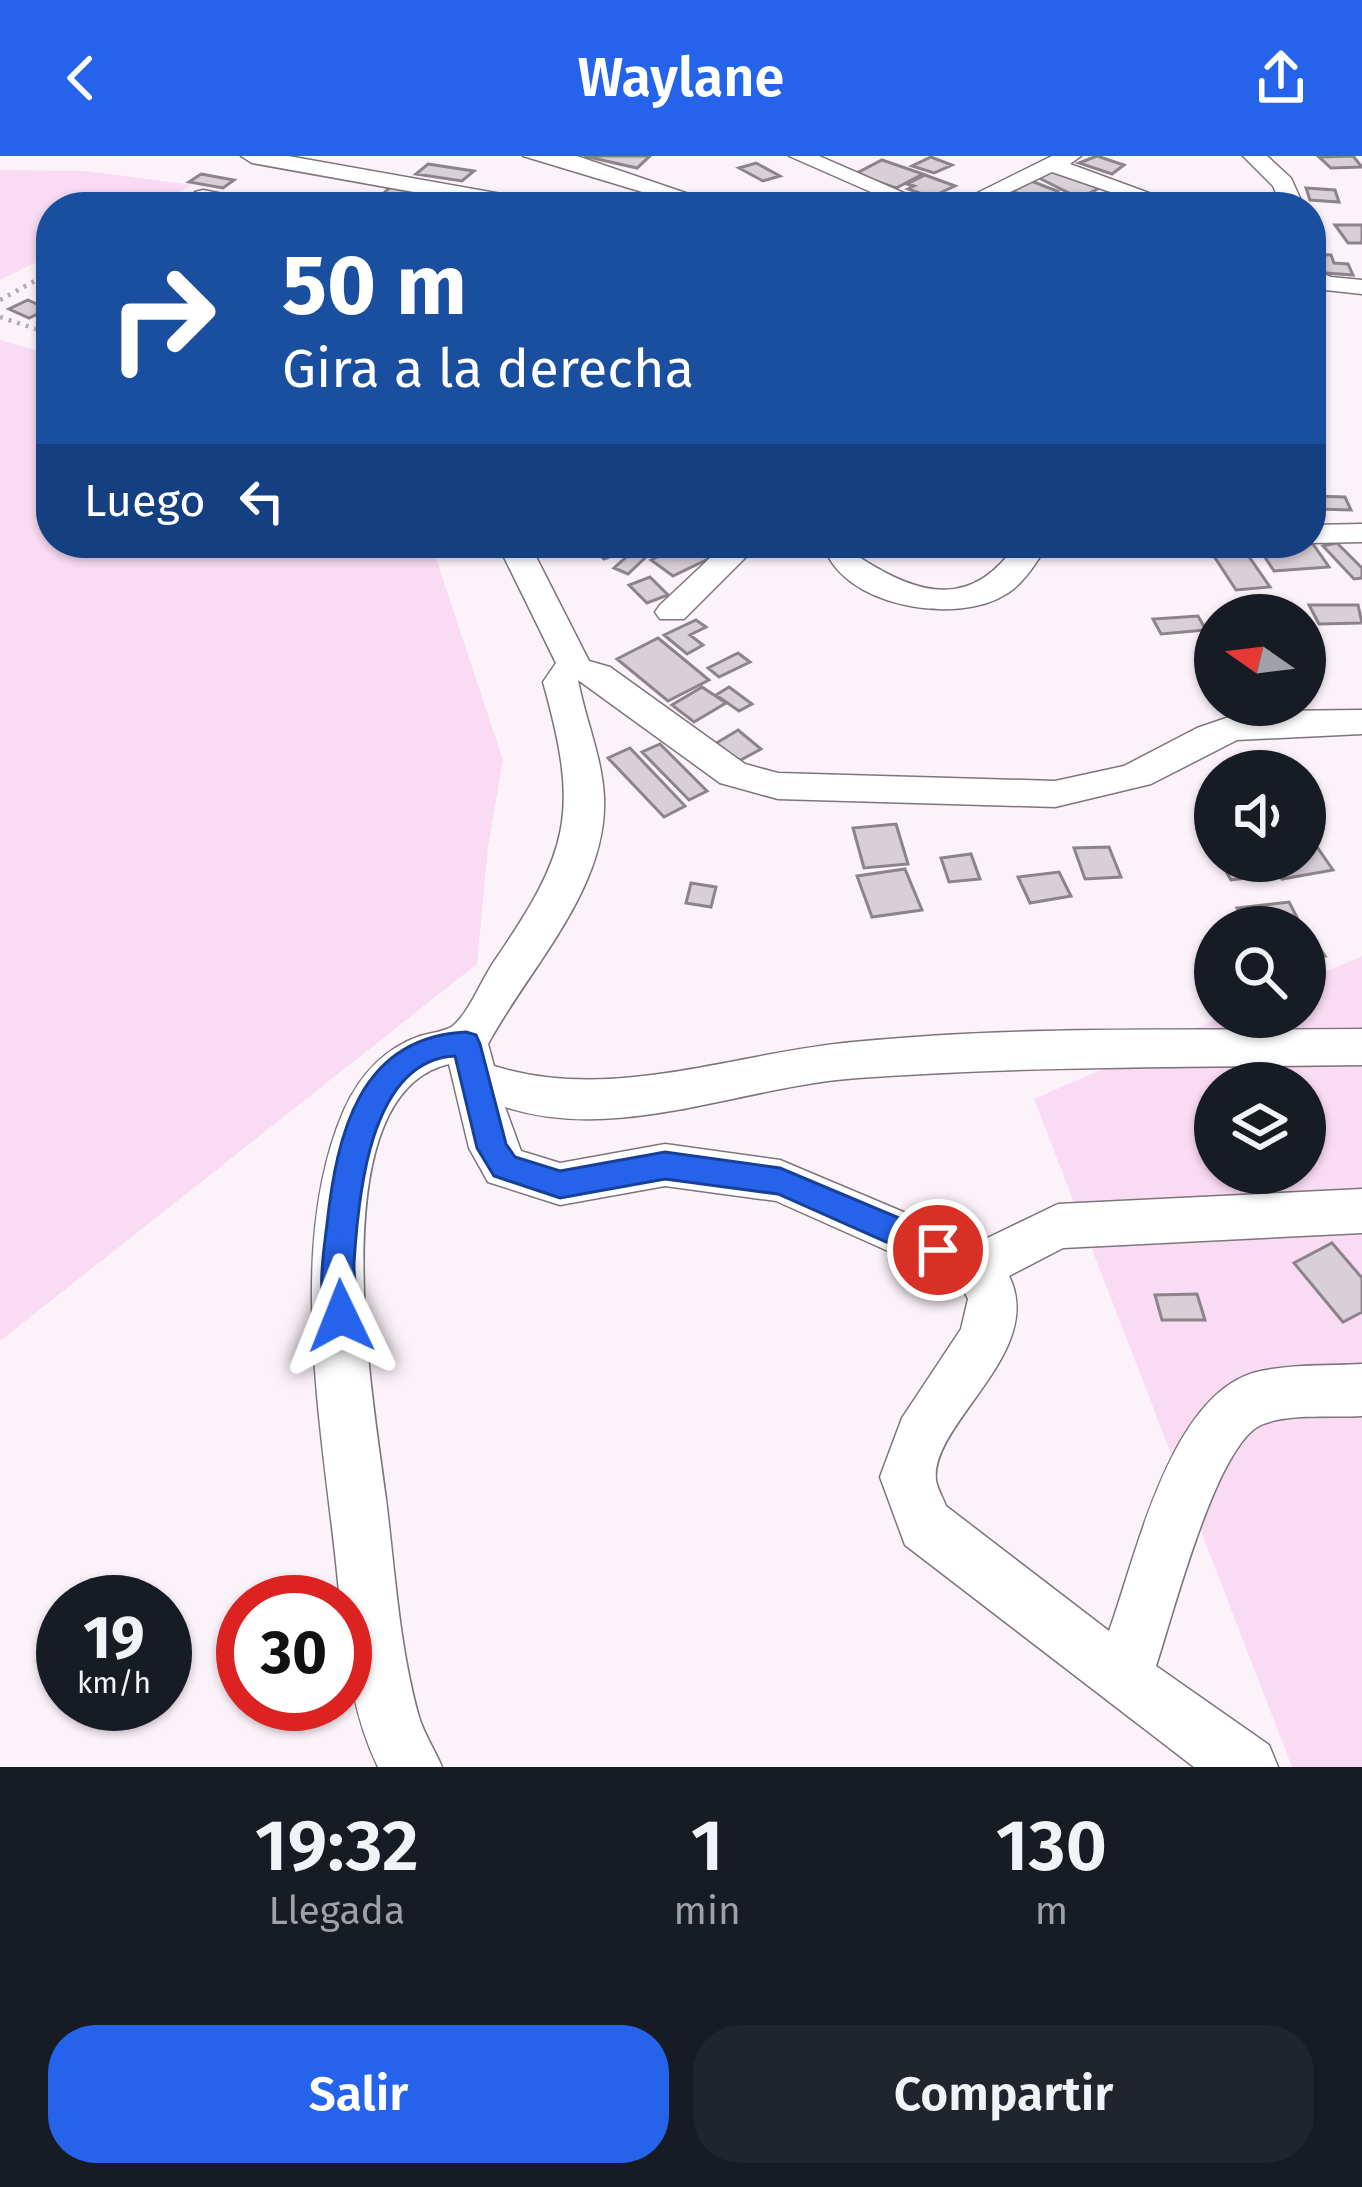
<!DOCTYPE html>
<html lang="es">
<head>
<meta charset="utf-8">
<style>
  :root { --surface:#171b24; --page:#20242c; --text:#f1f3f6; --muted:#9ea1a6; --accent:#2563eb }
  body { margin:0; font-family:"Fira Sans",sans-serif; background:var(--page); color:var(--text); height:100vh; display:flex; flex-direction:column; font-size:45px; white-space:nowrap }
  * { box-sizing:border-box; margin:0 }
  p { font-size:39px; color:var(--muted) }
  .icon { flex:none; width:66px; height:66px; fill:none; stroke:currentColor; stroke-width:2; stroke-linecap:round; stroke-linejoin:round }
  .map { position:relative; height:1611px; overflow:hidden }
  .side { display:flex; flex-direction:column; background:var(--surface); flex:1 }
  .side>* { flex:none }
  .guide { position:absolute; left:36px; top:36px; width:1290px; height:366px; border-radius:48px; box-shadow:0 3px 9px #0004; background:#1a4fa0; color:#fff; overflow:hidden }
  .needle { width:78px; rotate:284deg }
  .buttons { position:absolute; left:1194px; top:438px; display:grid; gap:24px }
  .buttons a { display:grid; place-items:center; width:132px; height:132px; border-radius:50%; background:var(--surface); box-shadow:0 3px 9px #0004; font-size:60px }
  .speed { position:absolute; left:36px; top:1419px; display:flex; gap:24px; font-size:60px; font-weight:700; text-align:center }
  .speed>* { display:grid; place-content:center; width:156px; height:156px; border-radius:50%; background:var(--surface); box-shadow:0 3px 9px #0004; line-height:1 }
  .speed small { font-size:30px; font-weight:400 }
  .speed .limit { border:18px solid #d22; background:#fff; color:#111 }
  .pin { position:absolute; display:grid; place-items:center; width:102px; height:102px; color:#fff; margin:-51px; border:6px solid #fff; border-radius:50%; box-shadow:0 3px 12px #0007 }
  .me { position:absolute; width:132px; margin:-66px; rotate:358deg; stroke-linejoin:round; filter:drop-shadow(0 0 9px #0008) }
  .turn { display:flex; align-items:center; gap:42px; height:252px; padding:0 48px; font-size:54px }
  .turn .icon { width:156px; height:156px; stroke-width:2.5 }
  .turn b { display:block; font-size:84px; line-height:102px }
  .then { display:flex; align-items:center; height:114px; padding:0 48px; background:#0003; gap:24px; font-size:45px }
  .eta { display:flex; justify-content:space-evenly; align-items:center; height:204px; text-align:center }
  .eta b { font-size:72px; font-weight:600; line-height:84px }
  .cta { display:flex; gap:24px; margin-top:auto; padding:24px 48px }
  .cta a { flex:1; height:138px; border-radius:48px; background:var(--accent); color:#fff; font-size:48px; font-weight:600; line-height:138px; text-align:center }
  .cta a+a { background:var(--page); color:var(--text) }
  header { display:flex; justify-content:space-between; align-items:center; height:156px; padding:0 48px; background:var(--accent); color:#fff; font-size:54px; font-weight:600 }
  .map>svg:first-child { display:block }
</style>
</head>
<body>
<header><svg class="icon" aria-label="back" viewBox="0 0 24 24"><path d="M15 5l-7 7 7 7"/></svg>Waylane<svg class="icon" aria-label="share" viewBox="0 0 24 24"><path d="M12 15V3M7 8l5-5 5 5M5 13v7h14v-7"/></svg></header>
<div class="map">
<svg width="1362" height="1611" viewBox="0 0 1362 1611">
  <rect width="100%" height="100%" fill="#fcf3fa"/>
  <path fill="#f9dbf3" fill-rule="evenodd" d="M0 14 86 15 193 29 149 51H51V99L0 124Z
    M0 184 51 198V387H425L435 399 503 604 488 691 477 808 0 1185Z
    M1362 800V1611H1292L1034 943 1222 861H1305V825ZM1215 927H1305V1017H1215Z"/>
  <path fill="#d9d0d7" stroke="#8c848a" stroke-width="3" d="M584 0H650L637 12Z
    M1097 0 1124 9 1112 18 1079 7Z
    M1353 0 1362 11 1331 12 1319 1Z
    M931 1 952 9 934 17 912 10Z
    M882 4 923 18 896 32 855 18Z
    M756 7 780 20 763 25 739 12Z
    M428 8 474 15 462 25 416 18Z
    M1055 12 1104 30 1079 42 1035 20Z
    M201 18 234 24 223 32 189 26Z
    M925 19 955 30 931 41 908 33 914 30 907 28Z
    M1026 23 1057 35 1037 45 1007 33Z
    M394 28 439 34 431 42 417 40 409 48 377 43Z
    M1306 32 1335 34 1339 46 1310 44Z
    M1335 69H1362V87H1348Z
    M1311 98 1331 99 1334 107 1348 108 1353 119 1313 116Z
    M28 144 48 153 29 162 9 153Z
    M1312 340 1345 341 1351 354 1317 353Z
    M587 387H622L629 393 604 403Z
    M685 387 710 402 673 420 651 404Z
    M1337 387 1362 412V422L1354 423 1323 390Z
    M1313 388 1329 411 1274 415 1259 392Z
    M1243 392 1270 431 1236 434 1210 394Z
    M634 394 648 399 628 418 614 412Z
    M650 421 668 439 647 447 629 429Z
    M1309 449H1358L1362 467 1319 468Z
    M1198 460 1206 474 1161 478 1153 463Z
    M696 464 706 471 690 479 703 489 687 498 664 479Z
    M658 482 709 524 668 545 617 503Z
    M738 497 750 506 719 521 708 512Z
    M702 531 726 547 694 566 672 549Z
    M729 531 752 548 739 555 716 539Z
    M738 574 761 593 737 606 715 588Z
    M660 588 707 635 689 644 642 596Z
    M630 592 685 650 664 661 608 602Z
    M896 668 908 708 864 712 853 672Z
    M1305 681H1310L1333 714 1282 723 1270 705H1305Z
    M1109 691 1121 721 1085 723 1074 692Z
    M971 698 980 723 949 726 941 702Z
    M1220 705 1264 707 1271 719 1231 724Z
    M905 713 922 754 872 761 857 720Z
    M1059 716 1071 740 1030 747 1018 721Z
    M691 727 716 731 711 751 686 747Z
    M1289 746 1301 769 1247 771 1237 752Z
    M1305 774H1308L1325 800 1305 803Z
    M1332 1087 1362 1122V1156L1343 1166 1294 1107Z
    M1197 1138 1205 1164H1162L1155 1139Z"/>
  <g fill="none" stroke-linecap="round" stroke-linejoin="round">
    <defs>
      <path id="minor" d="M241 0H288L535 44 546 51H497L252 7Z
        M523 0H577L727 51H692Z
        M789 0H819L936 51H905Z
        M1052 0H1081L1070 8 1187 51H1154L1052 16 979 51H949Z
        M1243 0H1267L1291 22 1304 51H1282L1273 30Z
        M203 34 264 46 267 51 195 46V36Z
        M1311 113 1331 121 1362 124V138L1316 133 1311 130Z
        M1362 368V386L1311 387H1310L1311 369Z
        M497 387H529L589 505 610 511 745 608 778 617 1055 625 1124 610 1197 572 1229 561 1270 555 1362 554V578L1237 584 1151 628 1055 651 778 643 720 627 578 524C585 563 602 600 604 641 608 733 529 812 488 888L494 910C613 947 733 897 853 886 1021 869 1193 875 1362 873V909C1194 911 1026 910 858 922 742 930 620 988 505 951L521 995 560 1007 665 988 780 1004 977 1087 1058 1048 1362 1033V1077L1063 1092 1009 1120C1047 1196 930 1267 936 1324 937 1332 943 1342 946 1350L1109 1475C1137 1398 1171 1233 1261 1215 1293 1208 1329 1210 1362 1208V1260C1332 1262 1288 1257 1261 1269 1216 1289 1173 1459 1156 1510L1269 1589 1278 1611H1194L905 1389 880 1321 902 1262 961 1173 968 1143 960 1127 776 1045 665 1030 560 1049 488 1026 469 992 449 908C317 939 374 1247 386 1343 395 1415 399 1490 419 1561 424 1578 435 1594 442 1611H378C353 1559 345 1503 345 1446H340L338 1426C324 1280 284 1092 344 954 360 919 383 893 420 880 430 877 448 875 454 869 470 854 481 825 493 807 570 695 580 657 543 526L556 507Z
        M726 387H760L684 463H660L655 456 660 449Z
        M823 387H855L859 401C919 440 972 454 1017 387H1049C1037 405 1026 425 1008 437 957 471 839 450 823 387Z"/>
    </defs>
    <use href="#minor" stroke="#7d757b" stroke-width="3"/>
    <path stroke="#b3acb1" stroke-width="4.5" stroke-dasharray="3 6" stroke-linecap="butt" d="M0 144 51 116
      M0 161 51 178"/>
    <use href="#minor" fill="#fff" fill-rule="evenodd"/>
  </g>
  <path fill="#2563eb" stroke="#184099" stroke-width="3" d="M466 876 476 879 480 888 506 988 515 1001 560 1015 665 996 780 1012 949 1083 954 1094 949 1104 938 1108 927 1104 778 1038 665 1023 560 1042 494 1020 477 992 455 900C369 904 358 1042 354 1107 353 1128 362 1150 353 1171L341 1175 330 1171C316 1140 323 1101 327 1068 337 978 359 881 466 876Z"/>
</svg>
<div class="buttons">
<a><svg class="needle" viewBox="-14 -14 28 28"><path d="M0-13l5 13h-10z" fill="#e53935"/><path d="M0 13l5-13h-10z" fill="#9ea1a6"/></svg></a>
<a><svg class="icon" aria-label="sound" viewBox="0 0 24 24"><path d="M4 9h4l5-4v14l-5-4H4zM17 9q2 3 0 6"/></svg></a>
<a><svg class="icon" aria-label="search" viewBox="0 0 24 24"><circle cx="10" cy="10" r="6"/><path d="M15 15l6 6"/></svg></a>
<a><svg class="icon" aria-label="layers" viewBox="0 0 24 24"><path d="M12 4l9 5-9 5-9-5zM3 14l9 5 9-5"/></svg></a>
</div>
<div class="speed"><div>19<small>km/h</small></div><div class="limit">30</div></div>
<div class="pin" style="left:938px;top:1094px;background:#d93025"><svg class="icon" aria-label="arrive" viewBox="0 0 24 24"><path d="M6 21V4h12l-3 4 3 4H6"/></svg></div>
<svg class="me" style="left:341px;top:1160px" viewBox="-20 -20 40 40"><path d="M0-17L14 15 0 8-14 15z" fill="#2563eb" stroke="#fff" stroke-width="4"/></svg>
<div class="guide">
<div class="turn"><svg class="icon" aria-label="right" viewBox="0 0 24 24"><path d="M7 20v-9h11M14 6l5 5-5 5"/></svg><div><b>50 m</b>Gira a la derecha</div></div>
<div class="then">Luego<svg class="icon" aria-label="left" viewBox="0 0 24 24"><path d="M17 20v-9H6M10 6l-5 5 5 5"/></svg></div>
</div>
</div>
<section class="side">
<div class="eta">
<div><b>19:32</b><p>Llegada</p></div>
<div><b>1</b><p>min</p></div>
<div><b>130</b><p>m</p></div>
</div>
<div class="cta"><a>Salir</a><a>Compartir</a></div>
</section>
</body>
</html>
